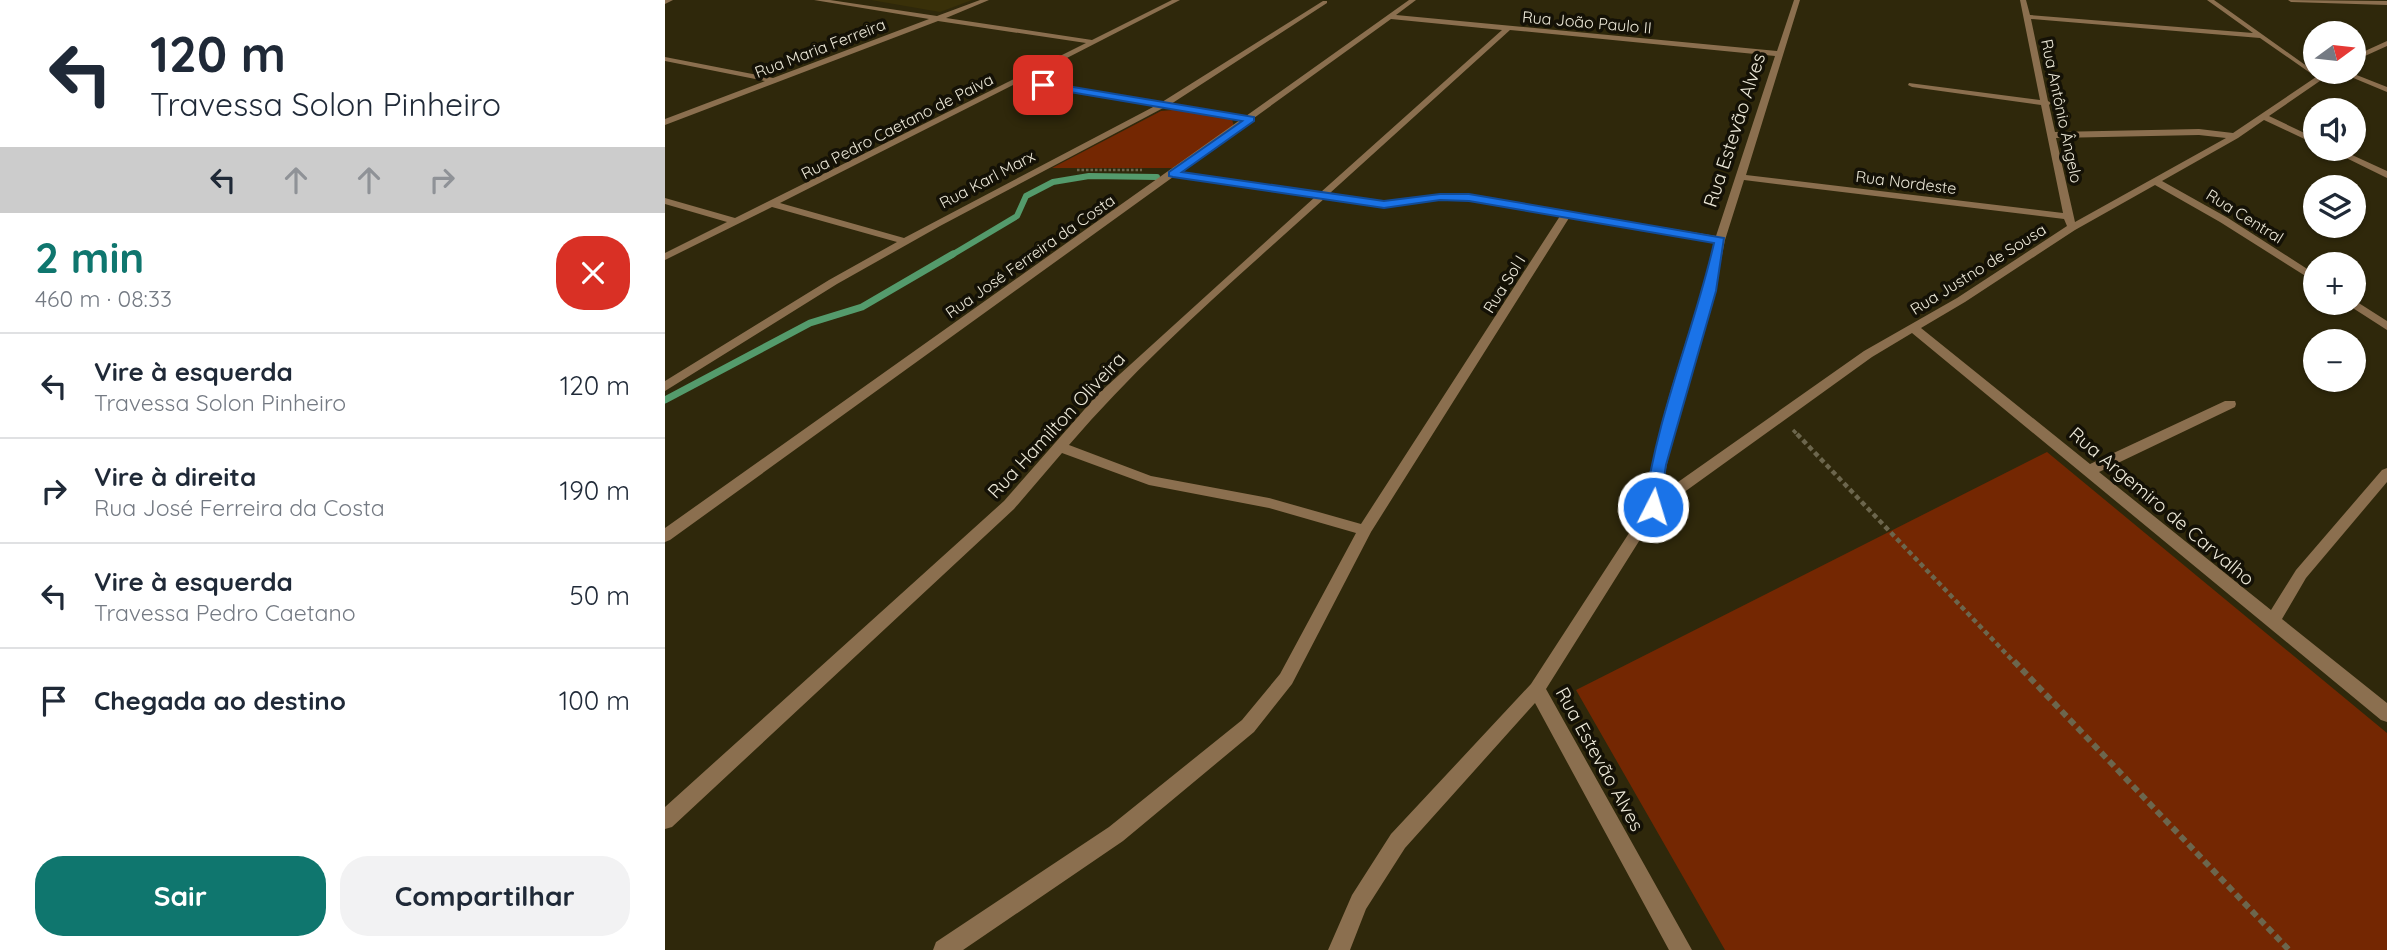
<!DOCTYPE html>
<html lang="pt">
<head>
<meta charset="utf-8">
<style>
  :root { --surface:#fff; --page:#f2f2f3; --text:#1f2937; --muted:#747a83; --line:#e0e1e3; --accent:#0f766e }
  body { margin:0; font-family:Quicksand,sans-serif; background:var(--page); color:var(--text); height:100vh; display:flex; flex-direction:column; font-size:26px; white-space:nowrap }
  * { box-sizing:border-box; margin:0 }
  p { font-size:23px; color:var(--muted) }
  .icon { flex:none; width:38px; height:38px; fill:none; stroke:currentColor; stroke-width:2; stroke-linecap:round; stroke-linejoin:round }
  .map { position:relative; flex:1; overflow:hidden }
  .drawer { display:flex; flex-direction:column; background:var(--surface); width:665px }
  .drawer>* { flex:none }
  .top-card { background:#fff; color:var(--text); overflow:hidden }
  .needle { width:46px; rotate:75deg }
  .fabs { position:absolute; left:1638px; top:21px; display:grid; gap:14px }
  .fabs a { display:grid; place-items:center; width:63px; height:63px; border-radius:50%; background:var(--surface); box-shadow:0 2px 5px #0004; font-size:35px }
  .pin { position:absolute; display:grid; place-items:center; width:60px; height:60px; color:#fff; margin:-30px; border-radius:14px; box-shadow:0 4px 10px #0006 }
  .me { position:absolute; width:77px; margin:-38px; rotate:5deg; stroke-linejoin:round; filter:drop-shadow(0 0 5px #0008) }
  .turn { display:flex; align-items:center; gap:24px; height:147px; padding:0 35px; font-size:32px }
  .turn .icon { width:91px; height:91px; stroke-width:2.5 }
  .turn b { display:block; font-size:49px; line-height:60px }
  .lanes { display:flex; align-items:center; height:66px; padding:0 35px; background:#0003; justify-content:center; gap:35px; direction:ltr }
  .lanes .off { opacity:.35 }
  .round { display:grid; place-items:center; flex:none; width:74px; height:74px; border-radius:28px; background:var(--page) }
  .headline { display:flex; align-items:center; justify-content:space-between; height:119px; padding:0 35px }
  h1 { font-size:42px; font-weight:800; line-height:52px; color:var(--accent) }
  .action { display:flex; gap:14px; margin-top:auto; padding:14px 35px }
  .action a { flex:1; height:80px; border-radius:28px; background:var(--accent); color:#fff; font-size:28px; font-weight:800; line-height:80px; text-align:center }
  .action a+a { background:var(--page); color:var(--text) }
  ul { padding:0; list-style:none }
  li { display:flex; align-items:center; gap:21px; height:105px; padding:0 35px; border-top:2px solid var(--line) }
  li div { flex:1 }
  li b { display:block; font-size:26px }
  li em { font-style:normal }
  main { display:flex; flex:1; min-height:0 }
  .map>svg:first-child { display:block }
</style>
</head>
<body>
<main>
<section class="drawer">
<div class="top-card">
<div class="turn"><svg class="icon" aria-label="left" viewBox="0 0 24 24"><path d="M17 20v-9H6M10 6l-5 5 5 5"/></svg><div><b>120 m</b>Travessa Solon Pinheiro</div></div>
<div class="lanes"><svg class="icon" aria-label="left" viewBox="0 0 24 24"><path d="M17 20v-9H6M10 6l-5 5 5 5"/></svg><svg class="icon off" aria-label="ahead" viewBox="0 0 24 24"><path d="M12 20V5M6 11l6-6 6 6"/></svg><svg class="icon off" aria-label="ahead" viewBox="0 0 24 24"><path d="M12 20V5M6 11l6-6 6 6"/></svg><svg class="icon off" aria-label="right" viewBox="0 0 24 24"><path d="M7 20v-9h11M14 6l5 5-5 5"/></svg></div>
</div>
<div class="headline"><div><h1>2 min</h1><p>460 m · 08:33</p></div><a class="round" style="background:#d93025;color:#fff"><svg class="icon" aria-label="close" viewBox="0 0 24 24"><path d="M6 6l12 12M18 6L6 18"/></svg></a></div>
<ul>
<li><svg class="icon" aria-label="left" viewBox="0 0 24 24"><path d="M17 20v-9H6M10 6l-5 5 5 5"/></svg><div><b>Vire à esquerda</b><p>Travessa Solon Pinheiro</p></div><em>120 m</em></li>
<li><svg class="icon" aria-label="right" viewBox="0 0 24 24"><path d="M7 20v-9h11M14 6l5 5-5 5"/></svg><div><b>Vire à direita</b><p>Rua José Ferreira da Costa</p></div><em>190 m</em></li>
<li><svg class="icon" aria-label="left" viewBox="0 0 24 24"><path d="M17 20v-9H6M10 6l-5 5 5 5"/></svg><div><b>Vire à esquerda</b><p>Travessa Pedro Caetano</p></div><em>50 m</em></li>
<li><svg class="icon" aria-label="arrive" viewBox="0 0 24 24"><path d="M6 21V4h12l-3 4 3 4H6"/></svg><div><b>Chegada ao destino</b></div><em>100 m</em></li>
</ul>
<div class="action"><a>Sair</a><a>Compartilhar</a></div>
</section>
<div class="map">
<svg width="1722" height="950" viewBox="0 0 1722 950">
  <rect width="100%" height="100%" fill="#2f280b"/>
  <path fill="#393009" d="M206 0H307L275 12Z"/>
  <path fill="#742702" d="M508 110 567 119 569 127 510 168H387L496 111Z
    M1382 452 1722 733V950H1060L911 690Z"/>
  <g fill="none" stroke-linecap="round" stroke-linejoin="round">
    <path stroke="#549b6c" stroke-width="6" d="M285 256 352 216 361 196 388 182 424 176 492 177"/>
    <path stroke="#549b6c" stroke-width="7" d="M0 400 145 323 197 307 288 254"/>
    <path stroke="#6c664d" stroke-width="2.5" stroke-dasharray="2.5 2" stroke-linecap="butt" d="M412 170H477"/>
    <path stroke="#6c664d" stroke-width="3.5" stroke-dasharray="4.5 2.5" stroke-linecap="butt" d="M1128 430 1133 435"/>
    <path stroke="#6c664d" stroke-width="4.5" stroke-dasharray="5 3.5" stroke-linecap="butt" d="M1132 434 1350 663"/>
    <path stroke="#6c664d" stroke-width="6" stroke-dasharray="7 4.5" stroke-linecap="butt" d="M1349 661 1624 950"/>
    <path fill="#8b6f4f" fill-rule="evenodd" d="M0 0H8L0 4Z
      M149 0H165L272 16 315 0H324L281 18 427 40 507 0H515L359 80 497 102 658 1H662V3L506 104 581 116 744 0H751L731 15 1112 51 1129 0H1135L1081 175 1398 213 1376 105 1247 87 1243 85 1244 83 1375 100 1355 0H1361L1365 15 1588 33 1542 0H1549L1650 72 1656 74 1668 72 1604 116 1650 138V144L1599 120 1573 138 1497 181 1563 218 1650 274V282L1555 222 1490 185 1410 230 1300 302 1256 328 1425 464 1560 401H1570L1571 404 1570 407 1434 472 1606 610 1631 570 1717 470 1722 468V482L1641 578 1617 619 1722 703V722L1716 720 1247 333 1207 357 993 511 881 689 1027 950H1004L870 703 740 848 701 909 685 950H663L687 895 726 834 866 684 981 507C990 416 1029 331 1049 242L904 218 706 532 627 684 589 732 458 841 298 950H268L271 942 444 827 577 720 615 674 691 533 604 508 484 485 397 453 349 509 7 827 0 829V807L339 501 433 394 650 197 508 177 5 540 0 542V528L575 120 500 107 275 226 172 284 0 391V381L164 280 232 242 107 207 0 260V253L62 222 0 204V198L70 218 421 43 273 21 0 125V119L100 81 0 61V57L108 78 264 19ZM726 19 837 30 656 192 514 172ZM1366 19 1595 38 1651 77 1568 133 1534 129 1390 132 1384 105 1386 103 1383 101ZM845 30 1110 56 1051 236 804 195 775 194 719 201 665 193ZM352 83 490 106 239 238 115 203ZM1534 135 1561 138 1410 222 1391 138ZM1079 180 1399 219 1402 226 1292 298 1199 351 996 494 1011 419 1050 291 1060 240ZM660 198 719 207 775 200 804 201 895 216 696 524 604 498 486 476 404 445C481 355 572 278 660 198Z
      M1623 0 1722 1V5L1626 2Z
      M1722 41V46L1689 61V56Z
      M1674 72H1684L1722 87V92Z
      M1663 149H1674L1722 171V178Z
      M1689 300 1722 321V330L1680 303H1689Z"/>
  </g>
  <path fill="#1a73e8" stroke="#114b97" stroke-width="2" d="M378 82 589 117V121L517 172 719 201 775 194H804L1059 238 1051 291 1001 465 994 511H983L980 507C991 417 1029 331 1049 243L804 201 775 200 719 208 508 177 504 176V172L577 121 375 87Z"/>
  <g text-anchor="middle" stroke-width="7" stroke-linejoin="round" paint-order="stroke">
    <g font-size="16" fill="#ede9d9" stroke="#141106">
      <text transform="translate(922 22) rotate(5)" y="6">Rua João Paulo II</text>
      <text transform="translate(155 48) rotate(-21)" y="6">Rua Maria Ferreira</text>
      <text transform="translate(1397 111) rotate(78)" y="6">Rua Antônio Ângelo</text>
      <text transform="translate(232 126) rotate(-27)" y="6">Rua Pedro Caetano de Paiva</text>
      <text transform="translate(322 179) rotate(-28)" y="6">Rua Karl Marx</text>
      <text transform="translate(1241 182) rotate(7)" y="6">Rua Nordeste</text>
      <text transform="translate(1580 216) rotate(32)" y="6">Rua Central</text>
      <text transform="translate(365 256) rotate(-35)" y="6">Rua José Ferreira da Costa</text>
      <text transform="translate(1313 269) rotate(-32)" y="6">Rua Justno de Sousa</text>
      <text transform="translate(839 284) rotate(-58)" y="6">Rua Sol I</text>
    </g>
    <g font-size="19" fill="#ede9d9" stroke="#141106">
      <text transform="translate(1069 130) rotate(-72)" y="7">Rua Estevão Alves</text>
      <text transform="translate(391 425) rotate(-47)" y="7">Rua Hamilton Oliveira</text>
      <text transform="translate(1497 506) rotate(40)" y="7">Rua Argemiro de Carvalho</text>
      <text transform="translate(935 759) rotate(61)" y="7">Rua Estevão Alves</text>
    </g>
  </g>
</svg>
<div class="fabs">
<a><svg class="needle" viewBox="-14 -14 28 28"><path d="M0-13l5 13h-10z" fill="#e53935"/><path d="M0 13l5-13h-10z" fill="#747a83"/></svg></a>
<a><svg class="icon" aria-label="sound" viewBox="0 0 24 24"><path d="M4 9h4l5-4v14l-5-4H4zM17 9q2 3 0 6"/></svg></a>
<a><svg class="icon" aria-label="layers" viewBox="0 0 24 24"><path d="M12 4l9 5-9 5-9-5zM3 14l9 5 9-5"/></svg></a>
<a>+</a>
<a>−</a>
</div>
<div class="pin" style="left:378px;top:85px;background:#d93025"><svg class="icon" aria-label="arrive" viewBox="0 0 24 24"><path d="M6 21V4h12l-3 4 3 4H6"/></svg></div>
<svg class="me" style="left:988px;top:507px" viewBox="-20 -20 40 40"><circle r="17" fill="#1a73e8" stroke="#fff" stroke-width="3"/><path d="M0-11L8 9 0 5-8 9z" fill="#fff"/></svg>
</div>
</main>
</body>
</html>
